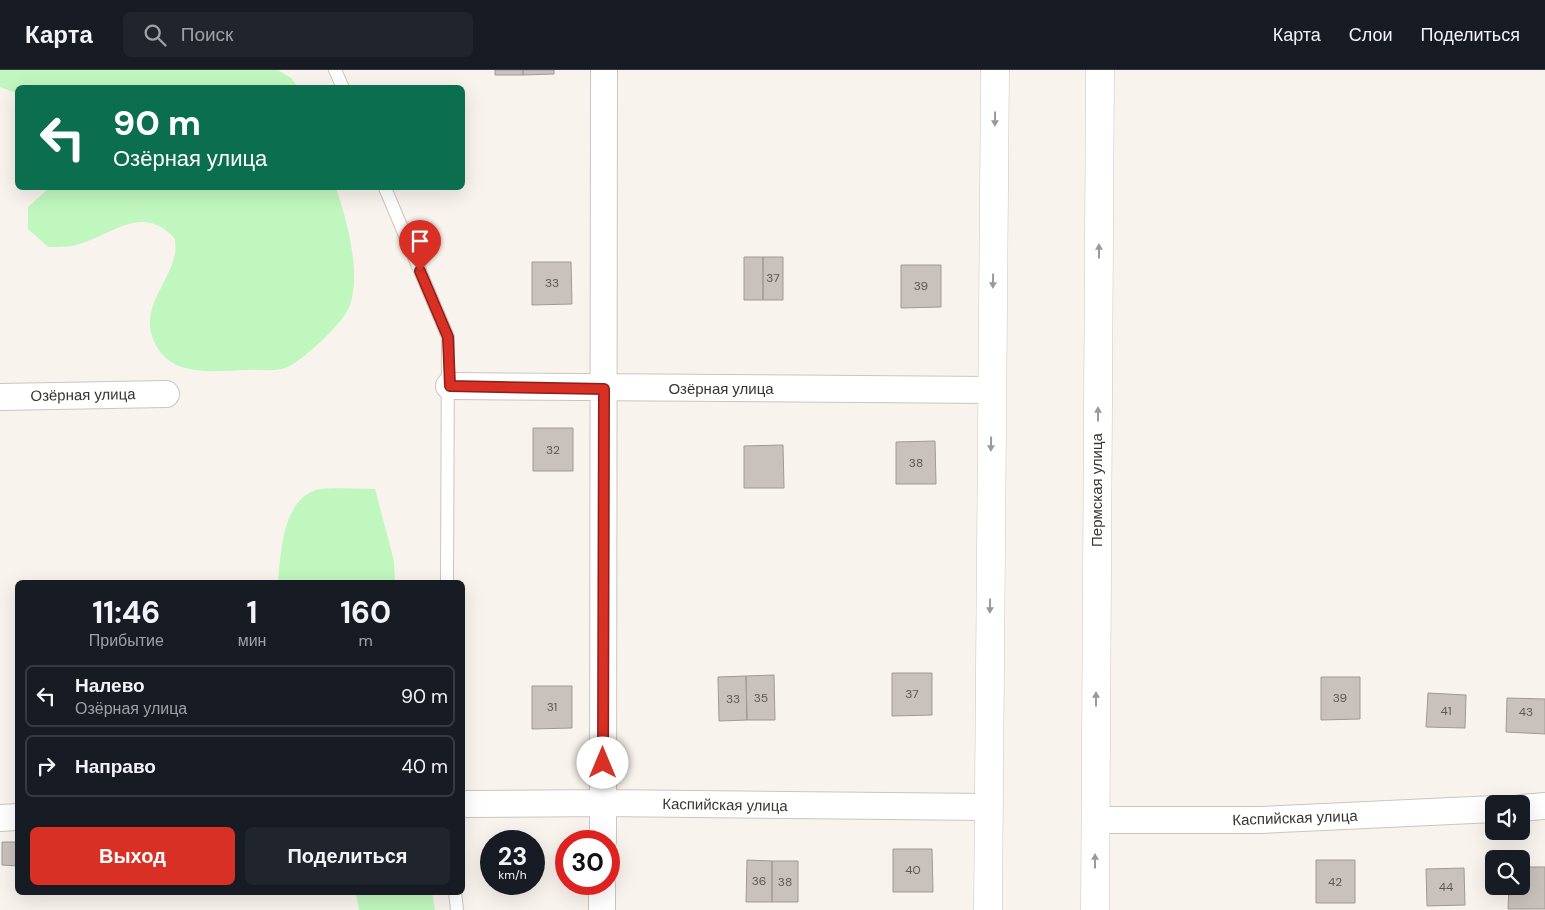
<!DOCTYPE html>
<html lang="ru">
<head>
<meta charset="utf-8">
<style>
  :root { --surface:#171b24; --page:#20242c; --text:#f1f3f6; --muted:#9ea1a6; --line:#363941; --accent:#d93025 }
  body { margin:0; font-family:"DM Sans",sans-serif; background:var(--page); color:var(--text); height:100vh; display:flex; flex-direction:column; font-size:19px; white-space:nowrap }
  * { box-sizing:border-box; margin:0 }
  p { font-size:16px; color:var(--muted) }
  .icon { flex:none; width:28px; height:28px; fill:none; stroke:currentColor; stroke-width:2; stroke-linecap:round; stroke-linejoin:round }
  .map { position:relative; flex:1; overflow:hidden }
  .sheet { position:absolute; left:15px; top:510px; width:450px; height:315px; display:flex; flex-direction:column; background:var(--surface); border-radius:8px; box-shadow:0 5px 20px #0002 }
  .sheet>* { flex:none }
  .hud { position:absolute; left:15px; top:15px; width:450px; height:105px; border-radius:8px; box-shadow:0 5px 20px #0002; background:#0b6e4f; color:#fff; overflow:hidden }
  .buttons { position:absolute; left:1485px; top:725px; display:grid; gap:10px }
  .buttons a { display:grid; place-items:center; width:45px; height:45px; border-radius:8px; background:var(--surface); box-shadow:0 5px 20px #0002; font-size:25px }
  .speed { position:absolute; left:480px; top:760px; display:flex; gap:10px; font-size:25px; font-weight:700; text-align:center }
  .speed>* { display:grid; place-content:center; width:65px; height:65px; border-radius:50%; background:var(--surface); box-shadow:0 5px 20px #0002; line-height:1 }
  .speed small { font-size:12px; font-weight:400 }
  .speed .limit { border:8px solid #d22; background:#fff; color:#111 }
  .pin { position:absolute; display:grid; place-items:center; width:42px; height:42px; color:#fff; margin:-51px -21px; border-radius:50% 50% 50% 0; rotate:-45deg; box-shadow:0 0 5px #0007 }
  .pin .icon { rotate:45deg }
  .me { position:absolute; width:55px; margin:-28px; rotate:0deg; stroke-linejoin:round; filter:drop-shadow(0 0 4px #0008) }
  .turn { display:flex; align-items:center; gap:18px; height:105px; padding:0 15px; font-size:22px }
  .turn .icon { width:65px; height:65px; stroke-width:2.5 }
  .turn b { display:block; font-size:35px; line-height:42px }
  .eta { display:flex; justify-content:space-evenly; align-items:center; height:85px; text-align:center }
  .eta b { font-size:30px; font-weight:700; line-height:35px }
  .button { display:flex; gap:10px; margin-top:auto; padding:10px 15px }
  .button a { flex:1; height:58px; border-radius:8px; background:var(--accent); color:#fff; font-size:20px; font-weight:700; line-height:58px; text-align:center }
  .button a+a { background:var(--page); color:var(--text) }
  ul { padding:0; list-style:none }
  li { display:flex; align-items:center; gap:15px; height:62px; margin:0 10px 8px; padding:0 5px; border:2px solid var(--line); border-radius:8px }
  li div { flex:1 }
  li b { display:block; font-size:19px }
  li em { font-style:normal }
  header { display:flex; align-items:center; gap:30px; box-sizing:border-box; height:70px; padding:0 25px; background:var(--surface); border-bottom:1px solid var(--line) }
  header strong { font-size:24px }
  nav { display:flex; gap:28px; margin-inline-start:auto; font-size:18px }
  .search { width:350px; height:45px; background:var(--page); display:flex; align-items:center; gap:12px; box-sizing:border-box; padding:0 18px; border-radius:8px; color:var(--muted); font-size:19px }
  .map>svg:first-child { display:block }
</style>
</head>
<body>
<header>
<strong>Карта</strong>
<div class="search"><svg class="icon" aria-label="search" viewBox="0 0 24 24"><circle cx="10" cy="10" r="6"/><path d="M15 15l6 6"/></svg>Поиск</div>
<nav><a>Карта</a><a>Слои</a><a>Поделиться</a></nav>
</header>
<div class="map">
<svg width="1545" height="840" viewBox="0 0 1545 840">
  <rect width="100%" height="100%" fill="#f9f3ed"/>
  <path fill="#c0f7be" d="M0 0H278L291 8 298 17 18 18 17 23 0 17Z
    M49 118H336C347 150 363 207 348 240 340 255 301 293 285 298 274 302 258 299 247 300 212 301 166 309 152 266 142 236 170 211 175 184 176 179 175 173 175 169 142 132 112 166 76 175 67 177 57 177 48 177L28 159V137Z
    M375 419 394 491 395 512H278C281 483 282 431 316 420 328 417 361 419 375 419Z
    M356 823H432L435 840H359Z"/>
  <path fill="#c8c1bc" stroke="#a09995" d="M495 0H523V5H495Z
    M523 0H554V4L523 5Z
    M744 187H763V230H744Z
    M763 187H783V230H763Z
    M532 192H571L572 234 532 235Z
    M901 195H941V237L901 238Z
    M533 358H573V401H533Z
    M935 371 936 414H896V372Z
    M783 375 784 418H744V376Z
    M892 603H932V645L892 646Z
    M774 605 775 650H747L746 606Z
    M746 606 747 650 719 651 718 607Z
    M1321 607H1360V649L1321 650Z
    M532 616H572V658L532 659Z
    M1428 623 1466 625 1465 658 1426 657Z
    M1507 628 1545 629V664L1506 662Z
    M2 772H18V796L2 795Z
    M893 779H932L933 822H893Z
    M747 790 772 791V832H746Z
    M1316 790H1355V833H1316Z
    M772 791H798V832H772Z
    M1521 797H1545V839H1508L1509 816H1521Z
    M1464 798 1465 835 1427 836 1426 799Z"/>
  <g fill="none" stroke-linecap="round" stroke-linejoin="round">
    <defs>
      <path id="lane" d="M335 0 343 18
        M385 118 448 267 447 512
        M455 822 457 840"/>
      <path id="street" d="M449 316 992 320
        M0 327 166 324
        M462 734 603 733 988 737
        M1521 738 1545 736
        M0 748 18 747
        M1095 750H1261L1494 739
        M603 771 604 0
        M602 840V814"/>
      <path id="secondary" d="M988 840 995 0
        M1095 840 1100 0"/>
    </defs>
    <use href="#lane" stroke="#cbc5c0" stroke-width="14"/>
    <use href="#street" stroke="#cbc5c0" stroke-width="28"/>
    <use href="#secondary" stroke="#cbc5c0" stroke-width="29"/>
    <use href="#lane" stroke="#fff" stroke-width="12"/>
    <use href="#street" stroke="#fff" stroke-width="26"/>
    <use href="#secondary" stroke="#fff" stroke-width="28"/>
  </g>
  <defs><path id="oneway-solid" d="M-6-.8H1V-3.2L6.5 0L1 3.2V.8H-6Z" transform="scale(1.25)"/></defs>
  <g fill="#9b9a98">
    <use href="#oneway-solid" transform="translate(995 49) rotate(91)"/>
    <use href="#oneway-solid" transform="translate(1099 181) rotate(-90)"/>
    <use href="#oneway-solid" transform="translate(993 211) rotate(91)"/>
    <use href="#oneway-solid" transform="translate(1098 344) rotate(-90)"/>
    <use href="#oneway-solid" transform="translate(991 374) rotate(91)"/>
    <use href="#oneway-solid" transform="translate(990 536) rotate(91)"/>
    <use href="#oneway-solid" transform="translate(1096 629) rotate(-90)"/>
    <use href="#oneway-solid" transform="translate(1095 791) rotate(-90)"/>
  </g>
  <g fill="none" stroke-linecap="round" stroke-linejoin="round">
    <defs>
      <path id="route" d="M420 201 448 267 450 316 604 319 603 693"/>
    </defs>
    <use href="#route" stroke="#8d1f18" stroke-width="12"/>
    <use href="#route" stroke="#d93025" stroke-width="9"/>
  </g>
  <g text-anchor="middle" stroke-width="4" stroke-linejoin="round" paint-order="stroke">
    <g font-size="12" fill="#5b5854">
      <text x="773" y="212">37</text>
      <text x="552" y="217">33</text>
      <text x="921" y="220">39</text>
      <text x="553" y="384">32</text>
      <text x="916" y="397">38</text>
      <text x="912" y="628">37</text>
      <text x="761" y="632">35</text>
      <text x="1340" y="632">39</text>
      <text x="733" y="633">33</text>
      <text x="552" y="641">31</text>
      <text x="1446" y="645">41</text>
      <text x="1526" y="646">43</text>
      <text x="913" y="804">40</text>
      <text x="759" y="815">36</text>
      <text x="785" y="816">38</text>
      <text x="1335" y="816">42</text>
      <text x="1446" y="821">44</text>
    </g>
    <g font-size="15" fill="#373532" stroke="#fff">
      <text x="721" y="324">Озёрная улица</text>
      <text transform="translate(83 325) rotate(-1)" y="5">Озёрная улица</text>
      <text transform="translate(1097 420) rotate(-90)" y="5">Пермская улица</text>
      <text transform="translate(725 735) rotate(1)" y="5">Каспийская улица</text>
      <text transform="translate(1295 748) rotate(-2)" y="5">Каспийская улица</text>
    </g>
  </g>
</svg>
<div class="buttons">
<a><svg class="icon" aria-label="sound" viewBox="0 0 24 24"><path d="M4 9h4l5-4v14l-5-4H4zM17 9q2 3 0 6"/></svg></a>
<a><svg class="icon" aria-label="search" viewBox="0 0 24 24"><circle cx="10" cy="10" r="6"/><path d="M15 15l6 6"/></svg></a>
</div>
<div class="speed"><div>23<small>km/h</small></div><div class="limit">30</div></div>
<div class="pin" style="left:420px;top:201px;background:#d93025"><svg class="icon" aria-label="arrive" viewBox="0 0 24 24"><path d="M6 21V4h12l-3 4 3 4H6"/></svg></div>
<svg class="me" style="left:603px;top:693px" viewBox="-20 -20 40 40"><circle r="19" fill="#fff"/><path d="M0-13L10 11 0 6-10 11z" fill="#d93025"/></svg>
<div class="hud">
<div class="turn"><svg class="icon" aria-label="left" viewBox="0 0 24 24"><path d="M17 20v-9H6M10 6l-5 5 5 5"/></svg><div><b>90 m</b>Озёрная улица</div></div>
</div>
<section class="sheet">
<div class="eta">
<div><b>11:46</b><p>Прибытие</p></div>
<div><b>1</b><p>мин</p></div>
<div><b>160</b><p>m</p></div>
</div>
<ul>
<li><svg class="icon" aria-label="left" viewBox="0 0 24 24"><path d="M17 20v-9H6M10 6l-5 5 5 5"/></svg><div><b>Налево</b><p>Озёрная улица</p></div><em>90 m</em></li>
<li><svg class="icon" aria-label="right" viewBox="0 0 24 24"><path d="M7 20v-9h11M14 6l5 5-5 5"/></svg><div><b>Направо</b></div><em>40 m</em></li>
</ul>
<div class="button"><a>Выход</a><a>Поделиться</a></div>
</section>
</div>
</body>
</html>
